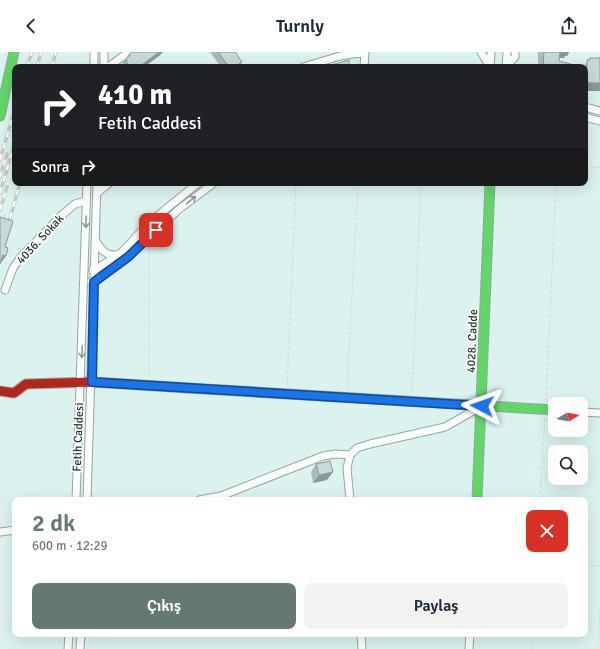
<!DOCTYPE html>
<html lang="tr">
<head>
<meta charset="utf-8">
<style>
  :root { --surface:#fff; --page:#f2f2f3; --text:#1f2937; --muted:#747a83; --accent:#657874 }
  body { margin:0; font-family:Signika,sans-serif; background:var(--page); color:var(--text); height:100vh; display:flex; flex-direction:column; font-size:15px; white-space:nowrap }
  * { box-sizing:border-box; margin:0 }
  p { font-size:13px; color:var(--muted) }
  .icon { flex:none; width:22px; height:22px; fill:none; stroke:currentColor; stroke-width:2; stroke-linecap:round; stroke-linejoin:round }
  .map { position:relative; flex:1; overflow:hidden }
  .drawer { position:absolute; left:12px; top:445px; width:576px; height:140px; display:flex; flex-direction:column; background:var(--surface); border-radius:8px; box-shadow:0 4px 16px #0002 }
  .drawer>* { flex:none }
  .banner { position:absolute; left:12px; top:12px; width:576px; height:122px; border-radius:8px; box-shadow:0 4px 16px #0002; background:#202124; color:#fff; overflow:hidden }
  .needle { width:26px; rotate:80deg }
  .controls { position:absolute; left:548px; top:345px; display:grid; gap:8px }
  .controls a { display:grid; place-items:center; width:40px; height:40px; border-radius:8px; background:var(--surface); box-shadow:0 4px 16px #0002; font-size:20px }
  .pin { position:absolute; display:grid; place-items:center; width:34px; height:34px; color:#fff; margin:-17px; border-radius:8px; box-shadow:0 2px 6px #0006 }
  .me { position:absolute; width:44px; margin:-22px; rotate:274deg; stroke-linejoin:round; filter:drop-shadow(0 0 3px #0008) }
  .turn { display:flex; align-items:center; gap:14px; height:84px; padding:0 20px; font-size:18px }
  .turn .icon { width:52px; height:52px; stroke-width:2.5 }
  .turn b { display:block; font-size:28px; line-height:34px }
  .then { display:flex; align-items:center; height:38px; padding:0 20px; background:#0003; gap:8px; font-size:15px }
  .round { display:grid; place-items:center; flex:none; width:42px; height:42px; border-radius:8px; background:var(--page) }
  .overview { display:flex; align-items:center; justify-content:space-between; height:68px; padding:0 20px }
  h1 { font-size:24px; font-weight:600; line-height:30px; color:var(--accent) }
  .primary-button { display:flex; gap:8px; margin-top:auto; padding:8px 20px }
  .primary-button a { flex:1; height:46px; border-radius:8px; background:var(--accent); color:#fff; font-size:16px; font-weight:600; line-height:46px; text-align:center }
  .primary-button a+a { background:var(--page); color:var(--text) }
  header { display:flex; justify-content:space-between; align-items:center; height:52px; padding:0 20px; background:var(--surface); font-size:18px; font-weight:600 }
  .map>svg:first-child { display:block }
</style>
</head>
<body>
<header><svg class="icon" aria-label="back" viewBox="0 0 24 24"><path d="M15 5l-7 7 7 7"/></svg>Turnly<svg class="icon" aria-label="share" viewBox="0 0 24 24"><path d="M12 15V3M7 8l5-5 5 5M5 13v7h14v-7"/></svg></header>
<div class="map">
<svg width="600" height="597" viewBox="0 0 600 597">
  <rect width="100%" height="100%" fill="#dbf2ee"/>
  <g fill="none" stroke-linecap="round" stroke-linejoin="round">
    <defs>
      <path id="street" d="M481 0 490 15
        M507 13 515 5V0
        M94 15V0
        M104 15V0
        M108 15 129 0
        M303 15 340 4 365 0
        M364 15 365 0
        M490 15 491 0
        M506 15 507 0
        M585 55 600 59
        M585 65 600 69
        M97 141 109 131
        M96 189C101 198 106 204 117 203
        M93 218H95L122 200 150 170 198 131
        M91 230H95L128 205 178 158 214 131
        M5 238 13 216 21 205 62 163 75 152 86 149
        M581 360 600 361
        M76 448 87 131
        M87 448 97 131
        M199 448 221 444 323 404 335 402 350 403
        M350 448 347 416 350 403 357 396 370 392 445 375 482 354
        M0 480 15 478
        M361 582 362 597
        M68 597 69 582
        M80 597 81 582
        M469 597 470 582"/>
      <path id="fast" d="M0 64 14 0
        M188 336 555 358
        M477 448 490 131"/>
      <path id="jam" d="M0 339 14 341 26 332 92 330 188 336"/>
    </defs>
    <use href="#street" stroke="#95a7a4" stroke-width="9"/>
    <use href="#fast" stroke="#95a7a4" stroke-width="11"/>
    <use href="#jam" stroke="#95a7a4" stroke-width="11"/>
    <path stroke="#d4dbda" stroke-width="1" stroke-dasharray="4 2" stroke-linecap="butt" d="M585 117 600 115
      M4 166 6 161
      M149 325V194
      M287 334 296 131
      M347 337 358 131
      M412 341 421 131
      M546 350 556 131
      M540 448 545 365
      M585 514H600
      M531 597 532 582
      M598 597 600 555"/>
    <use href="#street" stroke="#fafdfc" stroke-width="7"/>
    <use href="#fast" stroke="#63d668" stroke-width="9"/>
    <use href="#jam" stroke="#b3261e" stroke-width="9"/>
    <defs>
      <path id="rail" d="M27 15 32 0
        M37 15 41 0
        M52 15 56 0
        M0 108 15 57
        M0 125 7 102
        M0 141 15 90
        M0 158 7 135
        M0 201 20 131"/>
    </defs>
    <use href="#rail" stroke="#c4cbc9" stroke-width="3.5"/>
    <use href="#rail" stroke="#fff" stroke-width="2" stroke-dasharray="6" stroke-linecap="butt"/>
  </g>
  <path fill="#abbbb9" d="M162 0 160 3 144 15H120L129 2Z
    M210 0H235L242 10 238 15H221Z
    M538 0H569L567 4H565L564 6H559V9L582 15H538Z
    M590 6 585 39V15H583Z
    M316 412 327 428 313 431 311 420Z"/>
  <path fill="#8b9996" d="M159 0H163L160 3 144 15H139Z
    M558 0H569L567 4H565L564 6 554 5Z
    M242 10 238 15H234Z
    M585 30 600 31V39H585Z
    M3 203 6 204 0 212Z
    M333 420 327 428 313 431 319 423Z"/>
  <path fill="#c7dad7" stroke="#8b9996" d="M132 0H159L139 15H131L126 10 127 9 126 7 130 3 129 2Z
    M218 0H235L242 10 234 15H229Z
    M544 0H560L559 9 582 15H543Z
    M590 6H600V31H591L585 30V16H587V8H590Z
    M349 8V15H324Z
    M0 165 13 169 5 195 8 196 6 204 3 203 0 212Z
    M330 409 333 420 319 423 316 412Z"/>
  <defs><path id="oneway-shaft" d="M-6 0H5M1.5-3L5.5 0L1.5 3" fill="none" stroke-width="1.6" stroke-linecap="round" stroke-linejoin="round"/></defs>
  <g stroke="#909a98">
    <use href="#oneway-shaft" transform="translate(191 148) rotate(-39)"/>
    <use href="#oneway-shaft" transform="translate(86 170) rotate(91)"/>
    <use href="#oneway-shaft" transform="translate(82 300) rotate(92)"/>
  </g>
  <g fill="none" stroke-linecap="round" stroke-linejoin="round">
    <defs>
      <path id="route" d="M156 178 128 205 94 230 92 330 482 354"/>
    </defs>
    <use href="#route" stroke="#114b97" stroke-width="10"/>
    <use href="#route" stroke="#1a73e8" stroke-width="7"/>
  </g>
  <g text-anchor="middle" stroke-width="3.5" stroke-linejoin="round" paint-order="stroke">
    <g font-size="12" fill="#253633" stroke="#fff">
      <text transform="translate(40 187) rotate(-47)" y="4">4036. Sokak</text>
      <text transform="translate(472 289) rotate(-88)" y="4">4028. Cadde</text>
      <text transform="translate(78 385) rotate(-88)" y="4">Fetih Caddesi</text>
    </g>
  </g>
</svg>
<div class="controls">
<a><svg class="needle" viewBox="-14 -14 28 28"><path d="M0-13l5 13h-10z" fill="#e53935"/><path d="M0 13l5-13h-10z" fill="#747a83"/></svg></a>
<a><svg class="icon" aria-label="search" viewBox="0 0 24 24"><circle cx="10" cy="10" r="6"/><path d="M15 15l6 6"/></svg></a>
</div>
<div class="pin" style="left:156px;top:178px;background:#d93025"><svg class="icon" aria-label="arrive" viewBox="0 0 24 24"><path d="M6 21V4h12l-3 4 3 4H6"/></svg></div>
<svg class="me" style="left:482px;top:354px" viewBox="-20 -20 40 40"><path d="M0-17L14 15 0 8-14 15z" fill="#1a73e8" stroke="#fff" stroke-width="4"/></svg>
<div class="banner">
<div class="turn"><svg class="icon" aria-label="right" viewBox="0 0 24 24"><path d="M7 20v-9h11M14 6l5 5-5 5"/></svg><div><b>410 m</b>Fetih Caddesi</div></div>
<div class="then">Sonra<svg class="icon" aria-label="right" viewBox="0 0 24 24"><path d="M7 20v-9h11M14 6l5 5-5 5"/></svg></div>
</div>
<section class="drawer">
<div class="overview"><div><h1>2 dk</h1><p>600 m · 12:29</p></div><a class="round" style="background:#d93025;color:#fff"><svg class="icon" aria-label="close" viewBox="0 0 24 24"><path d="M6 6l12 12M18 6L6 18"/></svg></a></div>
<div class="primary-button"><a>Çıkış</a><a>Paylaş</a></div>
</section>
</div>
</body>
</html>
